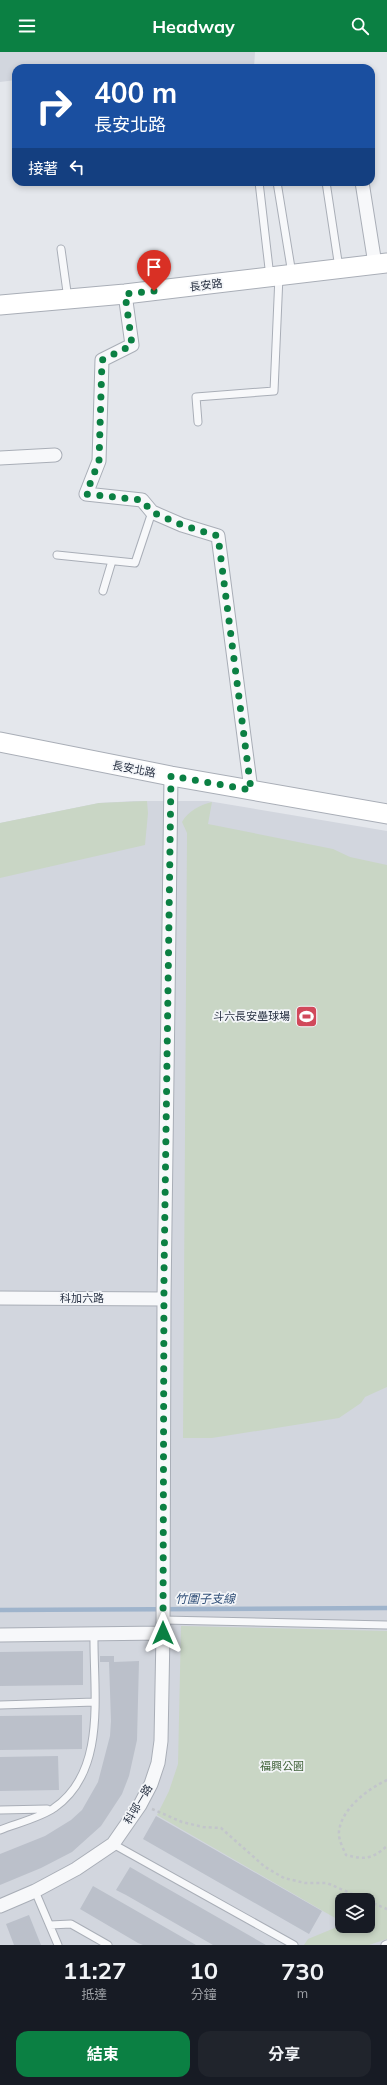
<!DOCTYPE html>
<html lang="zh-TW">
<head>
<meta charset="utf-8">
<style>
  :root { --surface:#171b24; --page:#20242c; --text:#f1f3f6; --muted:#9ea1a6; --accent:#0b8043 }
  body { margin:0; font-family:Mulish,"Noto Sans TC",sans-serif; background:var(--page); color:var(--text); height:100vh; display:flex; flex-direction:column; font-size:15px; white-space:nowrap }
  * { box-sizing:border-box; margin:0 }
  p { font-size:13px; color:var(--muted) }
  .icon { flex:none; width:22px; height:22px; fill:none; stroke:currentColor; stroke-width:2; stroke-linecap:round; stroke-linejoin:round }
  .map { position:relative; height:1893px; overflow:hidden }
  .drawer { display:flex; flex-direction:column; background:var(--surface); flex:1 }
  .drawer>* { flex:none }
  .banner { position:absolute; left:12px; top:12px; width:363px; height:122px; border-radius:12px; box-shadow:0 2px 6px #0003; background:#1a4fa0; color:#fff; overflow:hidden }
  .tools { position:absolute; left:335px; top:1841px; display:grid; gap:8px }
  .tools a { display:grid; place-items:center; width:40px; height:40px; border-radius:8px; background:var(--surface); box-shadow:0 2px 6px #0003; font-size:20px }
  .pin { position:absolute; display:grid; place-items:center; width:34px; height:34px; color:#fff; margin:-41px -17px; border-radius:50% 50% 50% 0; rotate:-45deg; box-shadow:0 0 4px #0007 }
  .pin .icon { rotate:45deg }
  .me { position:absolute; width:44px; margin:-22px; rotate:0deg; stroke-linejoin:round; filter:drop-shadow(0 0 3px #0008) }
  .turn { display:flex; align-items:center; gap:14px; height:84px; padding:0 16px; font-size:18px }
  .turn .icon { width:52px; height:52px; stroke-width:2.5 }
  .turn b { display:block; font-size:28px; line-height:34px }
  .then { display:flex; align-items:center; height:38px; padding:0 16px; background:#0003; gap:8px; font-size:15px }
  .eta { display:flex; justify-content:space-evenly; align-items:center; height:68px; text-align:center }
  .eta b { font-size:24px; font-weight:700; line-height:28px }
  .action { display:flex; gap:8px; margin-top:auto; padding:8px 16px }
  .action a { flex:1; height:46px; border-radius:12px; background:var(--accent); color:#fff; font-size:16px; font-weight:700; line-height:46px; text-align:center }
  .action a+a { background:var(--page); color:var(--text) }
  header { display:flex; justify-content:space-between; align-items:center; height:52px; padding:0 16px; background:var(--accent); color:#fff; font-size:18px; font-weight:700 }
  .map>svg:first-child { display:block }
</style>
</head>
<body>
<header><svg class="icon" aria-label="menu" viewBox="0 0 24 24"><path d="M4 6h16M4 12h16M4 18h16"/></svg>Headway<svg class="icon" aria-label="search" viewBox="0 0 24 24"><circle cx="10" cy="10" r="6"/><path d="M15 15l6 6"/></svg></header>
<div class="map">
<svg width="387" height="1893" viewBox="0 0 387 1893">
  <rect width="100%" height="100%" fill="#e4e7ec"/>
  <path fill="#d2d6de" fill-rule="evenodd" d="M0 0H255L254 16H16V28L0 30Z
    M135 749H208L387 779V1893H0V771L99 751ZM342 1848H368V1874H342Z"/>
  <path fill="#c9d6c5" d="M147 749 148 761 145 793 0 826V771L99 751Z
    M212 750 208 772 333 797 350 805 387 813V1335L365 1345 361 1351 339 1366 212 1386H183L187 781 182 770C188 759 200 753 212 750Z
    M181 1574 387 1579V1887L369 1893H304L308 1887 342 1873 368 1874V1848H342V1870L157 1763 169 1739 178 1712Z"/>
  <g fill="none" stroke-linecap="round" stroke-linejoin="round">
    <path stroke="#9fb4cc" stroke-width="4.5" d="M0 1558 387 1556"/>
  </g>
  <path fill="#bbc0ca" d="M83 1599V1633L0 1634V1600Z
    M100 1604H114V1610L139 1609 137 1688 129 1724 122 1742 101 1774 72 1800 41 1816 0 1833V1802L45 1784 71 1768 82 1758 98 1730 110 1684 111 1669 109 1610H100Z
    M82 1663V1697L0 1698V1664Z
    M58 1704 59 1738 0 1739V1705Z
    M156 1764 322 1859 309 1882 143 1787Z
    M130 1815 149 1826 266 1893H213L126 1843 116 1838Z
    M93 1834 114 1846 196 1893H143L138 1891 80 1857Z
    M29 1863 41 1893H14L6 1872Z"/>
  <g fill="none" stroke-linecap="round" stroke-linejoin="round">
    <defs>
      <path id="lane" d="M259 130 270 225
        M277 130 292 222
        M326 130 339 216
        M61 197 68 247
        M198 370 196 345 274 339 279 224
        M57 503 135 511 152 460
        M103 539 112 509
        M163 1568 387 1573
        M0 1653 95 1650
        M0 1758 47 1757
        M0 1778C15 1772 42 1765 54 1756 108 1719 93 1639 94 1582
        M113 1792 294 1893
        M35 1839 58 1893
        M50 1873 71 1872 108 1893
        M385 1893 387 1892"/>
      <path id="street" d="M362 130 375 212
        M125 242 132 293 102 308 99 409 86 442 142 448 152 460 182 473 218 484 251 738
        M0 406 55 403
        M0 1246 164 1247
        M0 1583 163 1581
        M0 1854 35 1839 76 1817 113 1792 140 1753 151 1732 158 1711 161 1689 163 1581 164 1247 171 724"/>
      <path id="secondary" d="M0 253 125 242 387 211
        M0 690 171 724 387 762"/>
    </defs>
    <use href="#lane" stroke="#a9aeb7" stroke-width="9"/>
    <use href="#street" stroke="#a9aeb7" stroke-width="15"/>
    <use href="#secondary" stroke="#a9aeb7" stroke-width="21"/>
    <path stroke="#c2c5cb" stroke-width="2.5" stroke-dasharray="3 3" stroke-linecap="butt" d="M387 1728C368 1737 342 1756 339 1779 338 1787 343 1796 346 1803 365 1808 372 1807 387 1794
      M152 1757 182 1770 203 1775 221 1776 265 1815 284 1826 305 1831H327L366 1848
      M368 1849 387 1857"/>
    <use href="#lane" stroke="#f7f8fa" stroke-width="7"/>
    <use href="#street" stroke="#f7f8fa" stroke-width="13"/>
    <use href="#secondary" stroke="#fff" stroke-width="19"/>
  </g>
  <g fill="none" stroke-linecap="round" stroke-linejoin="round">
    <path stroke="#0b8043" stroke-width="7" stroke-dasharray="0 12.6" d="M154 239 125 242 132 293 102 308 99 409 86 442 142 448 152 460 182 473 218 484 251 738 171 724 164 1222 163 1581"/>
  </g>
  <defs>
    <symbol id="stadium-square" viewBox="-11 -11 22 22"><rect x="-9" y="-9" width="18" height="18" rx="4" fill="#d1495b" stroke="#f4f6f9"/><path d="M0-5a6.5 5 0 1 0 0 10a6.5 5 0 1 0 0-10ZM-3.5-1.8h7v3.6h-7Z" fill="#fff"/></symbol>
  </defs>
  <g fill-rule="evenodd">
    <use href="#stadium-square" x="294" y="952" width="25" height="25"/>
  </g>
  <g text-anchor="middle" stroke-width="3.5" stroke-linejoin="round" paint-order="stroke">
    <g font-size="11" fill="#2b3445" stroke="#f4f6f9">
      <text transform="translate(206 233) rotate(-7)" y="4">長安路</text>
      <text transform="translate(134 717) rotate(11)" y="4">長安北路</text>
      <text x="82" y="1250">科加六路</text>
      <text transform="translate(138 1752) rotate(-59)" y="4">科邨一路</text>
    </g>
    <g font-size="11" fill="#2b3445" stroke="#f4f6f9" text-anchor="end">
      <text x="290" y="968">斗六長安壘球場</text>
    </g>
    <g font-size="11" fill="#3f6138" stroke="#f4f6f9">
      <text x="282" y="1718">福興公園</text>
    </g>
    <g font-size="12" font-style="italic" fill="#34527a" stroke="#f4f6f9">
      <text x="205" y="1551">竹圍子支線</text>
    </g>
  </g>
</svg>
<div class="tools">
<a><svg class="icon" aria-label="layers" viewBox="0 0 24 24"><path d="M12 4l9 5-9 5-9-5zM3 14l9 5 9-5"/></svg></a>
</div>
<div class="pin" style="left:154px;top:239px;background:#d93025"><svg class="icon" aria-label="arrive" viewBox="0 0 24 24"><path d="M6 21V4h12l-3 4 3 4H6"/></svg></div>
<svg class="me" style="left:163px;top:1581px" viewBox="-20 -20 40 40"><path d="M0-17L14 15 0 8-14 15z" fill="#0b8043" stroke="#fff" stroke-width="4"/></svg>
<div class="banner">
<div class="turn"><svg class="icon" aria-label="right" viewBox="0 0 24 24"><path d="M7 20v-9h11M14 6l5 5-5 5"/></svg><div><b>400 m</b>長安北路</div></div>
<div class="then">接著<svg class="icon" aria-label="left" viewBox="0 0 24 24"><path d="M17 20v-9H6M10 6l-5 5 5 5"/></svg></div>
</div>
</div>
<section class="drawer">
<div class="eta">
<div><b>11:27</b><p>抵達</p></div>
<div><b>10</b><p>分鐘</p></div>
<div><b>730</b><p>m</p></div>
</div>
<div class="action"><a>結束</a><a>分享</a></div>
</section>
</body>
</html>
